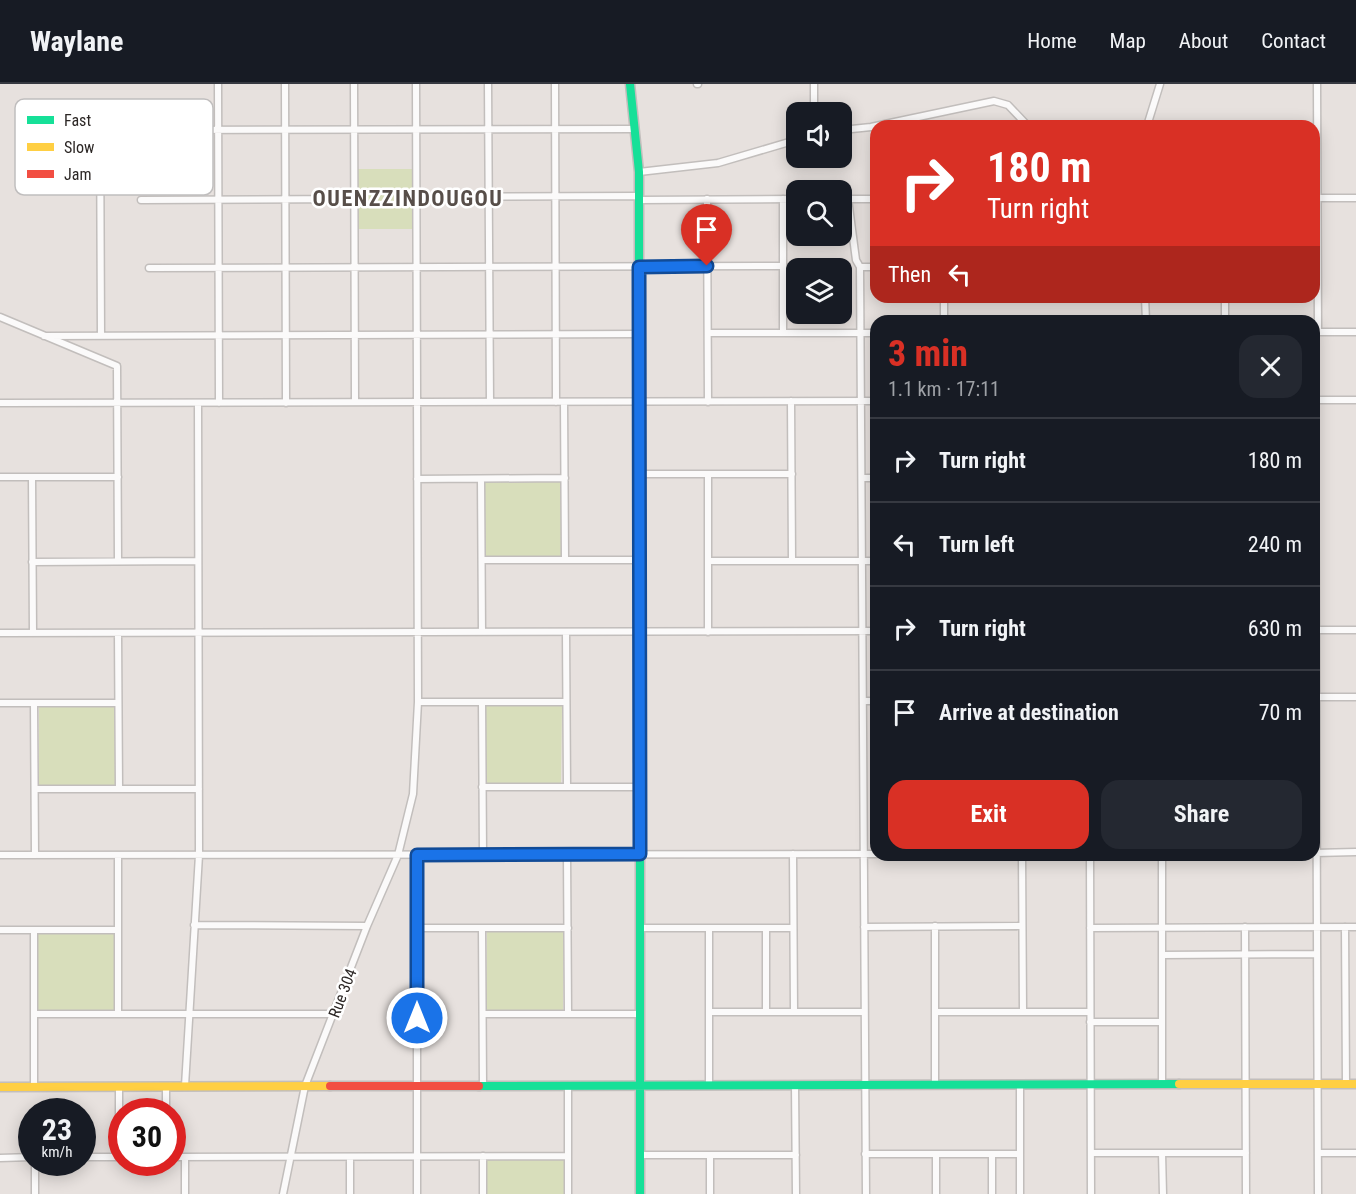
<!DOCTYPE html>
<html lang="en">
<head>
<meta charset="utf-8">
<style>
  :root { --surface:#171b24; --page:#242831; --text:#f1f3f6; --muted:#9ea1a6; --line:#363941; --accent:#d93025 }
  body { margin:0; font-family:"Roboto Condensed",sans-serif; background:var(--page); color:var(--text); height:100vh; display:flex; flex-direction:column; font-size:22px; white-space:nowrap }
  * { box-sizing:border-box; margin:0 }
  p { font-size:20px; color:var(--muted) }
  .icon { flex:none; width:33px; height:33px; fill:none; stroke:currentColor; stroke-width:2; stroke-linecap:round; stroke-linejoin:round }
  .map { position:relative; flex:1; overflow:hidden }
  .panel { position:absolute; left:870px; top:231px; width:450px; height:546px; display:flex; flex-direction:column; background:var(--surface); border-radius:18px; box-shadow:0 3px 15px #0003 }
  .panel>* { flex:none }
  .guide { position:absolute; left:870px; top:36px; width:450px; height:183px; border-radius:18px; box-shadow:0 3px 15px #0003; background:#d93025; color:#fff; overflow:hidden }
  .fabs { position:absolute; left:786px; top:18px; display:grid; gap:12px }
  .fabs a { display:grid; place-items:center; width:66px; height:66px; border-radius:12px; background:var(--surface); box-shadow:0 3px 15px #0003; font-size:30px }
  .speed { position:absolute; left:18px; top:1014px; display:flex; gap:12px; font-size:30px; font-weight:700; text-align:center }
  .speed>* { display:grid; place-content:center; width:78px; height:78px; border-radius:50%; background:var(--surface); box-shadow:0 3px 15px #0003; line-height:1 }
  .speed small { font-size:15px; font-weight:400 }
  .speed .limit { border:9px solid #d22; background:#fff; color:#111 }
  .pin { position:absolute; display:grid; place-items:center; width:51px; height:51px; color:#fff; margin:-62px -26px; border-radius:50% 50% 50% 0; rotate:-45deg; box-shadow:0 0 6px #0007 }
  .pin .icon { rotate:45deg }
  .me { position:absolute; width:66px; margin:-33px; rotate:0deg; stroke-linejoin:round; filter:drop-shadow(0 0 4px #0008) }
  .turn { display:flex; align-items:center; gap:21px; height:126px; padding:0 18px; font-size:27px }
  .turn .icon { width:78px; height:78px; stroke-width:2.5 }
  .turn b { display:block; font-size:42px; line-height:51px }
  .then { display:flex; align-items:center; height:57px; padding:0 18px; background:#0003; gap:12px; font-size:22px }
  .round { display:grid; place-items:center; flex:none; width:63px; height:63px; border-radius:18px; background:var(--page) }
  .summary { display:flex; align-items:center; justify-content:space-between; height:102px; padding:0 18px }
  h1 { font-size:36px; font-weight:700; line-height:45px; color:var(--accent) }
  .cta { display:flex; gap:12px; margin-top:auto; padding:12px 18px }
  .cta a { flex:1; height:69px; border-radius:18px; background:var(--accent); color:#fff; font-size:24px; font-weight:700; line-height:69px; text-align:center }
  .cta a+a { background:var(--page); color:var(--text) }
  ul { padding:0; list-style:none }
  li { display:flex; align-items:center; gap:18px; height:84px; padding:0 18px; border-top:2px solid var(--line) }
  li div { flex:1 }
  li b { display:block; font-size:22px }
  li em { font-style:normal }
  header { display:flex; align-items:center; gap:36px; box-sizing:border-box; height:84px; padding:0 30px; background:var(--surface); border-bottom:2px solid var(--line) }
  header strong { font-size:28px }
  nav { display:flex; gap:33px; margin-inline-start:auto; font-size:21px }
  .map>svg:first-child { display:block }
</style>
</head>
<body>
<header>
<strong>Waylane</strong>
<nav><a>Home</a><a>Map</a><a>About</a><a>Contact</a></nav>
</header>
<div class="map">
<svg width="1356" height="1110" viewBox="0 0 1356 1110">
  <rect width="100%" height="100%" fill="#e7e1de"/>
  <path fill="#d8debb" d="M356 85H414V145H356Z
    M484 395 561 396V474H484Z
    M485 621H562L561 700 485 699Z
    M39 623H116V702H39Z
    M487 847 564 848 563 926H486Z
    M37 849 114 850V929L37 928Z
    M487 1074H564V1110H487Z"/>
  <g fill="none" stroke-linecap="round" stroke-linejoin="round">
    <defs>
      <path id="street" d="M218 0 219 319
        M285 0 286 319
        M354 0 355 318
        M488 0 490 318
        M555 0 556 318
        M697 0H698
        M1317 0 1318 248
        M814 28V0
        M100 29 101 252
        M1147 42 1160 0
        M172 46 635 45
        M842 46 871 43 994 17 1008 21 1028 42
        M639 88 718 79 796 56
        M416 113 639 112
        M1315 114H1356
        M707 115 708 318
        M783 115V249
        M842 115H876
        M848 115 856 176 860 183 866 1110
        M141 116 354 115
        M639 116 796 115
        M860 183H876
        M149 184 783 182
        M944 213V237
        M1145 213 1146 237
        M1225 213V237
        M0 233 117 282 118 477
        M1315 248H1356
        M708 249H876
        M44 252 639 250
        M1314 316H1356
        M1315 316 1318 1110
        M791 317 792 477
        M564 318 565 476
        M0 319 876 317
        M639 390H792
        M708 390V548
        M0 393H118
        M32 393 33 549
        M862 394H876
        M417 395 565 394
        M481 395 482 548
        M482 476H639
        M708 477H876
        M32 478 198 477
        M1315 546H1356
        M566 548 567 703
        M0 549 876 547
        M118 549 119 705
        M1316 613H1356
        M863 617H876
        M418 618H566
        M482 618 483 770
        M0 619H118
        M34 619 35 771
        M482 703H640
        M35 705H199
        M1315 769 1356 768
        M567 770 568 930
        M793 770 794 928
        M0 771 876 770
        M118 771V930
        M417 771V1110
        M1022 771 1023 928
        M1090 771 1091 1110
        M1162 771V1000
        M194 841 367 842
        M935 842V1001
        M864 843 1022 842
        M1245 843 1246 1110
        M1345 843 1346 1000
        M417 844H568
        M482 844 483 1002
        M640 844H793
        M709 844V1001
        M766 844V928
        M1090 844 1356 843
        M0 846H118
        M34 846V1003
        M1162 871 1317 870
        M709 928H864
        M935 928H1090
        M34 930H335
        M483 930H640
        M1090 938H1162
        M795 1001 796 1110
        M1020 1001V1110
        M166 1002V1028
        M185 1002 199 771 198 319
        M568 1002V1110
        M119 1003V1073
        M1091 1069H1246
        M1162 1069 1163 1110
        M1318 1069H1356
        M865 1070H1020
        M936 1070V1110
        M992 1070V1110
        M640 1071H796
        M710 1071V1110
        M483 1072V1110
        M82 1073H121
        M172 1073 568 1072
        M185 1073V1110
        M350 1073V1110
        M0 1074 32 1073
        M35 1078V1110
        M283 1110 305 1002 367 842 398 771 413 710 418 618 416 0"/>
      <path id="fast" d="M630 0 639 88V394
        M640 632V1110
        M479 1002 1179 1000"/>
      <path id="slow" d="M1179 1000H1356
        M0 1003 330 1002"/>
      <path id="jam" d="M639 394 640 632
        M330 1002H479"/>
    </defs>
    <use href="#street" stroke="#c2bebc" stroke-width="9"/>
    <use href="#fast" stroke="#c2bebc" stroke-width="11"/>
    <use href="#slow" stroke="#c2bebc" stroke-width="11"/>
    <use href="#jam" stroke="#c2bebc" stroke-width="11"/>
    <use href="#street" stroke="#fbfafa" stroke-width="6"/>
    <use href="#fast" stroke="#16e098" stroke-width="8"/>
    <use href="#slow" stroke="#ffcf43" stroke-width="8"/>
    <use href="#jam" stroke="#f24e42" stroke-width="8"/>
  </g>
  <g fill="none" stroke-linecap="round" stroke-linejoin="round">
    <defs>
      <path id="route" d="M417 934V771L640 770 639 183 707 182"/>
    </defs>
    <use href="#route" stroke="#114b97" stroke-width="15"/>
    <use href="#route" stroke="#1a73e8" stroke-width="10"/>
  </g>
  <g text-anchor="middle" stroke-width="5" stroke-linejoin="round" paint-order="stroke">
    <g font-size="16" fill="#2c2725" stroke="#fff">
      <text transform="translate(342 909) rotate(-69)" y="6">Rue 304</text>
    </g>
    <g font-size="22" font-weight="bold" letter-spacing="1.5" fill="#574e49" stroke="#fff">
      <text x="408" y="122">OUENZZINDOUGOU</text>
    </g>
  </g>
  <rect x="15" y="15" width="198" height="96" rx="9" fill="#fff" stroke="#c0bebe" stroke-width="1.5"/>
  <rect x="27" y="32" width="27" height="8" fill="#16e098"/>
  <rect x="27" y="59" width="27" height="8" fill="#ffcf43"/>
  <rect x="27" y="86" width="27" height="8" fill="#f24e42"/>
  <g font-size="16" fill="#2c2725">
    <text x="64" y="42">Fast</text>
    <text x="64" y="69">Slow</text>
    <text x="64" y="96">Jam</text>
  </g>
</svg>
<div class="fabs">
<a><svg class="icon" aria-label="sound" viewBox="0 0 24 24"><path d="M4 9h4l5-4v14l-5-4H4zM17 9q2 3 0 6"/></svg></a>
<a><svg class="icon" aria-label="search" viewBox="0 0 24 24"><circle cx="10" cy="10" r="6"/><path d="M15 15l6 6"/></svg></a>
<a><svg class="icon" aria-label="layers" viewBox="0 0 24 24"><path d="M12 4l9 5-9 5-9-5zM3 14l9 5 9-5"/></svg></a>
</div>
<div class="speed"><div>23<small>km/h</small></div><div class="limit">30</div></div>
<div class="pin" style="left:707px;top:182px;background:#d93025"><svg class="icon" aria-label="arrive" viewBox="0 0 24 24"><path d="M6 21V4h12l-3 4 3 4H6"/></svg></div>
<svg class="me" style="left:417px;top:934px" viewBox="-20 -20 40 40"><circle r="17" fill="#1a73e8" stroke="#fff" stroke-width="3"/><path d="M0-11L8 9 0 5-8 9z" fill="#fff"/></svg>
<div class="guide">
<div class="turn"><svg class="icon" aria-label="right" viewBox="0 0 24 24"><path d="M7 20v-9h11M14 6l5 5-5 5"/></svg><div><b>180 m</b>Turn right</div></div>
<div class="then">Then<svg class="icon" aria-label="left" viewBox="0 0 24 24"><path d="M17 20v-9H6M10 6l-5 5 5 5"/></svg></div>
</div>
<section class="panel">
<div class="summary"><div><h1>3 min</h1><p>1.1 km · 17:11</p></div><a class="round"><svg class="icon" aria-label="close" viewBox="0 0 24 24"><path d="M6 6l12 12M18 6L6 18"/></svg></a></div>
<ul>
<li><svg class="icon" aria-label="right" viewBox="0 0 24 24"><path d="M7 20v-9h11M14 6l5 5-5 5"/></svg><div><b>Turn right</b></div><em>180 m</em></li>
<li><svg class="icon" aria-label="left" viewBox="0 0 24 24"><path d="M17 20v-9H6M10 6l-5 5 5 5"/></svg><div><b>Turn left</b></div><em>240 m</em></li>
<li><svg class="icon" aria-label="right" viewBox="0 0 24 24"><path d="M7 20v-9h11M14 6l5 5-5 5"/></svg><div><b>Turn right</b></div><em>630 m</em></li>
<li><svg class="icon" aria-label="arrive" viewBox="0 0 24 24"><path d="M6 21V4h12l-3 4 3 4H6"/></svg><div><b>Arrive at destination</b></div><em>70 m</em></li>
</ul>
<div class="cta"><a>Exit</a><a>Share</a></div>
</section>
</div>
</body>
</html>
